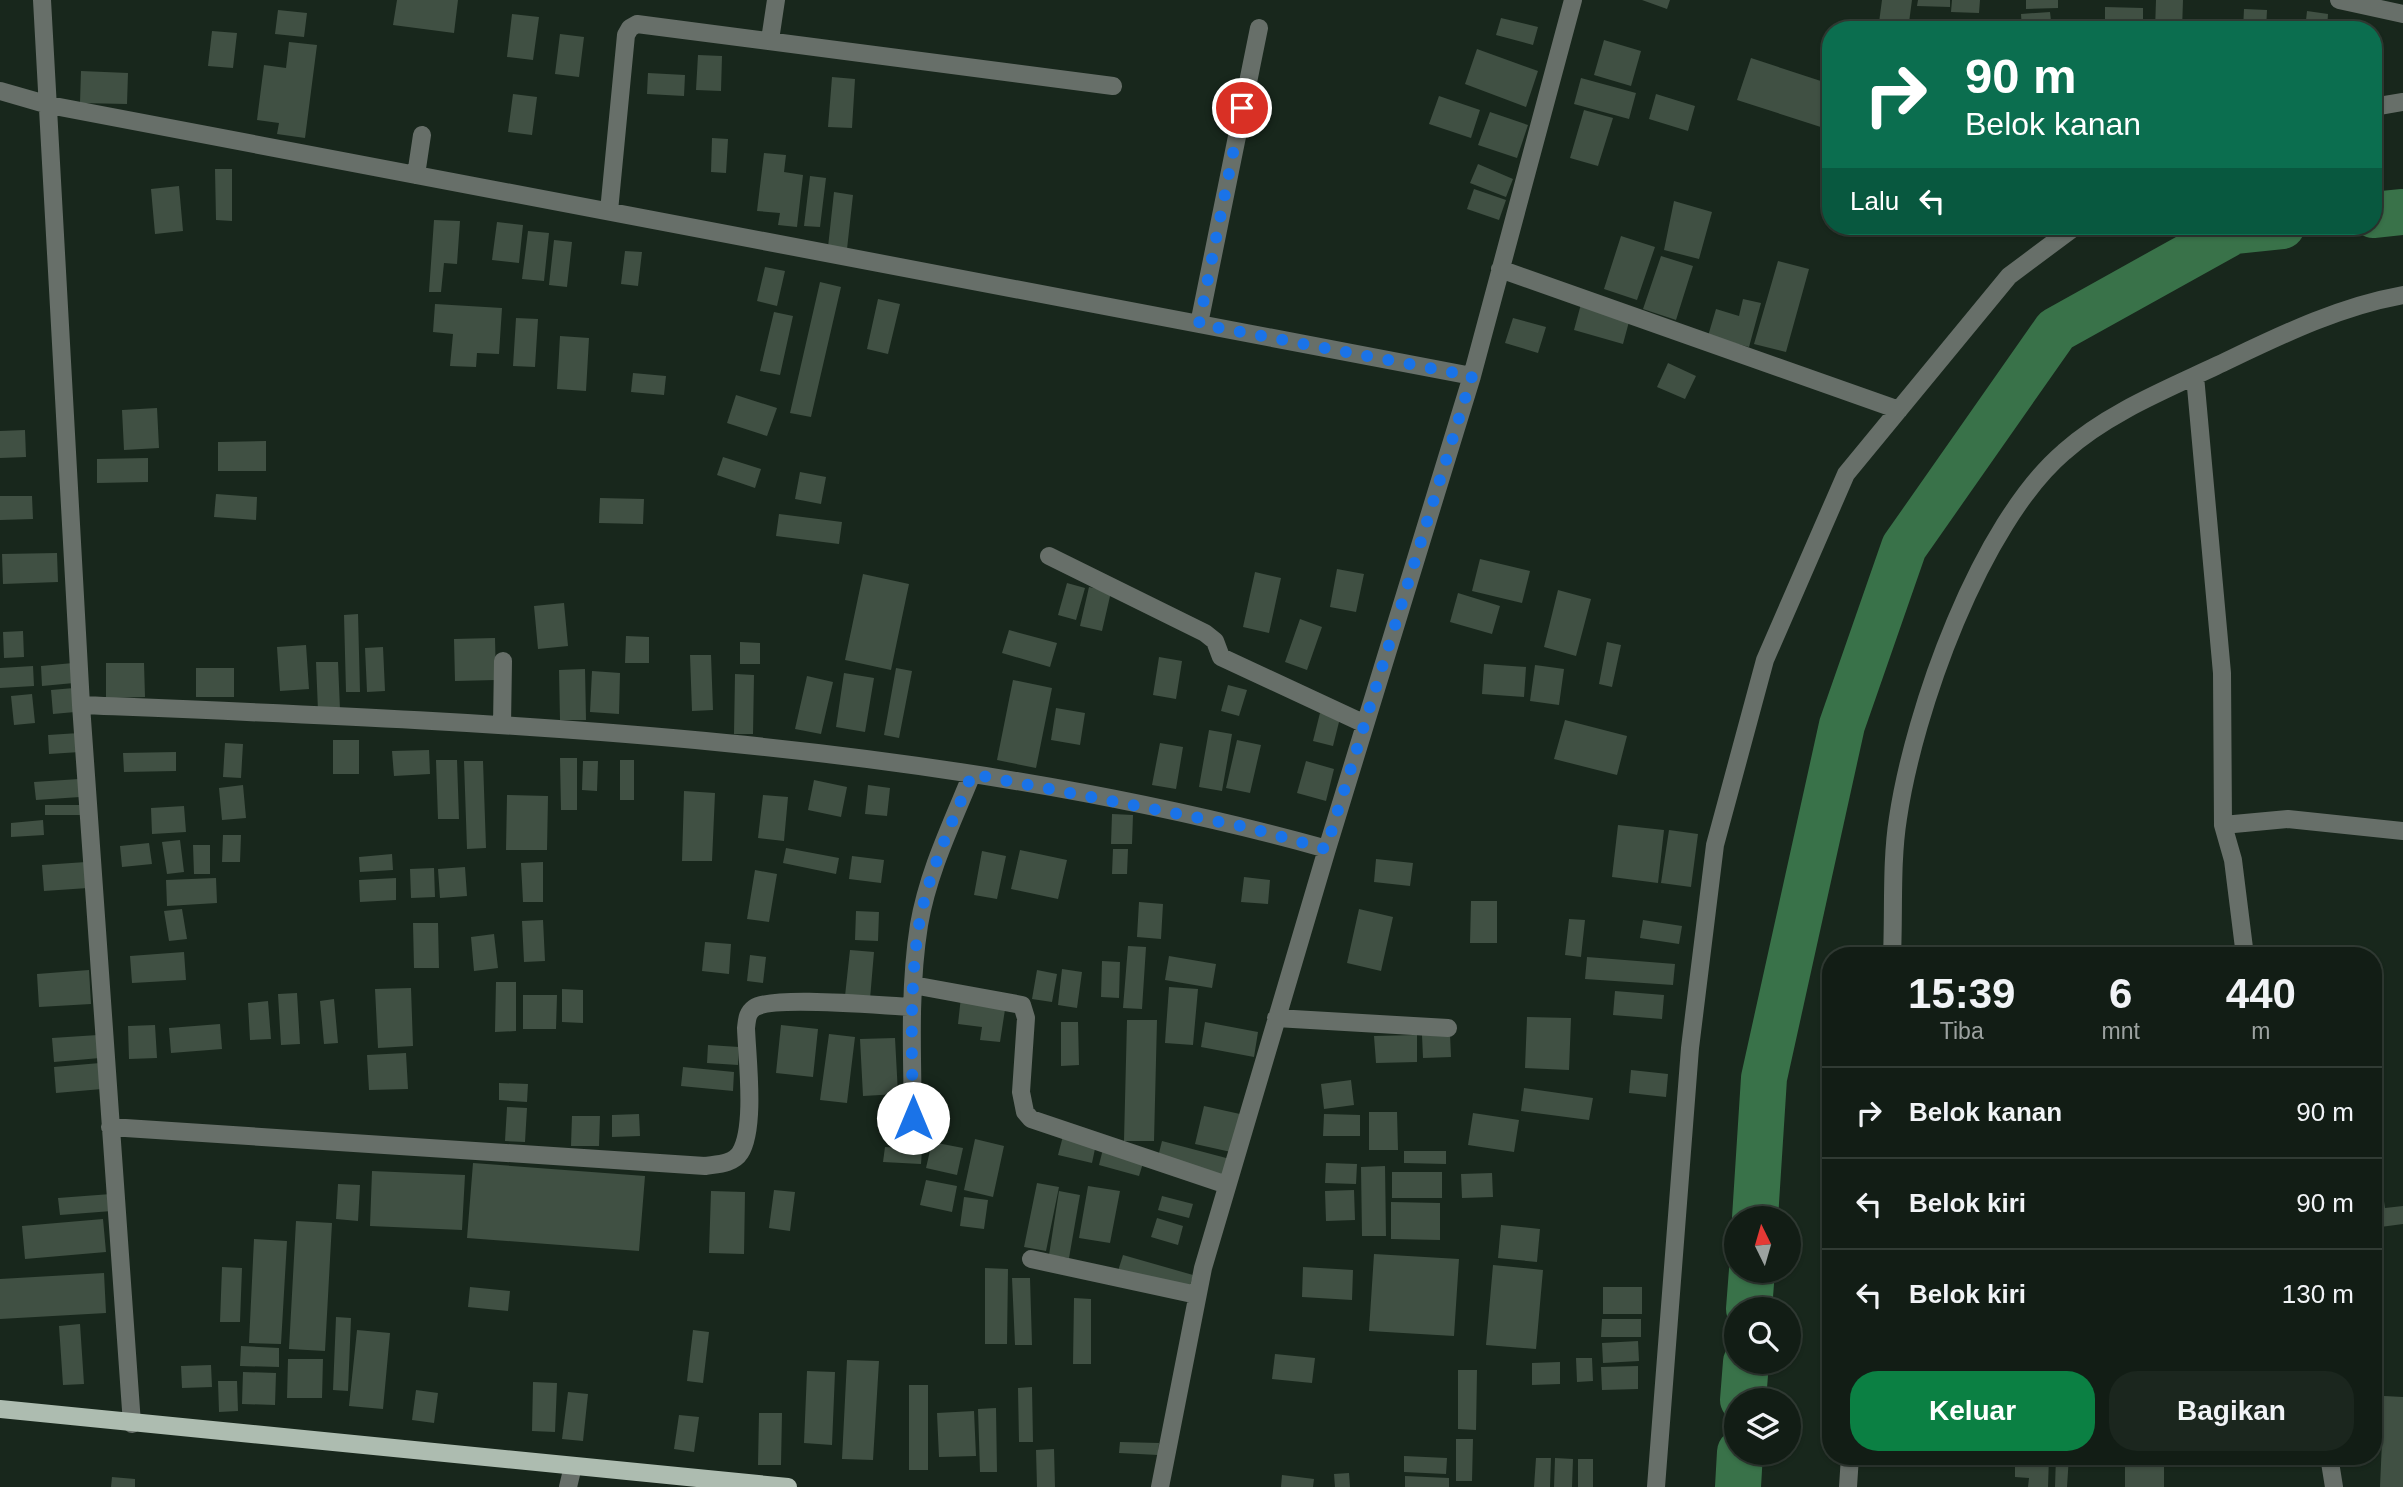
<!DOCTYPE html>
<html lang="id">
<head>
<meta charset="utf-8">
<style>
  :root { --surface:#121d15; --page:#1b261e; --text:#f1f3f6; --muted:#9ca2a0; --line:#313b34; --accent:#0b8043 }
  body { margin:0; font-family:Helvetica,sans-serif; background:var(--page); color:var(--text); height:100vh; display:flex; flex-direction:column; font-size:26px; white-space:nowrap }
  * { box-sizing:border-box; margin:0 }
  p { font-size:23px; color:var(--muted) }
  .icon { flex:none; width:38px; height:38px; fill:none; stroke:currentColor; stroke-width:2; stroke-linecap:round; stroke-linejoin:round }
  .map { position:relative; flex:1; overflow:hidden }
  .details { position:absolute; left:1822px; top:947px; width:560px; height:518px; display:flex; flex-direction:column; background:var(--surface); border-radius:28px; box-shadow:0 2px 5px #0004,0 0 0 2px var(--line) }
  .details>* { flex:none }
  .hud { position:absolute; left:1822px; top:21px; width:560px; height:214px; border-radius:28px; box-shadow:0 2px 5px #0004,0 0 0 2px var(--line); background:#0b6e4f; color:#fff; overflow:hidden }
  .needle { width:46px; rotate:355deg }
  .buttons { position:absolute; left:1724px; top:1206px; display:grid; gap:14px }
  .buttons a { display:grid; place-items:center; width:77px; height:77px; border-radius:50%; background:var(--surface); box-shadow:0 2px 5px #0004,0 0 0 2px var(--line); font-size:35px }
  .pin { position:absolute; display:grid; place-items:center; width:60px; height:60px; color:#fff; margin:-30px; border:4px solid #fff; border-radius:50%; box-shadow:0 2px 7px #0007 }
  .me { position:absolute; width:77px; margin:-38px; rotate:0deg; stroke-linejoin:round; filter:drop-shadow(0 0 5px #0008) }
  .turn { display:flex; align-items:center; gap:24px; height:147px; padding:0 28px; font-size:32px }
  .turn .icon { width:91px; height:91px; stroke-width:2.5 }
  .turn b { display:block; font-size:49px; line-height:60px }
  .then { display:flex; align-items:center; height:66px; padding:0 28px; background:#0003; gap:14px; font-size:26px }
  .eta { display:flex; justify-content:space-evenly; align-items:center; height:119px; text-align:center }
  .eta b { font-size:42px; font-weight:800; line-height:49px }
  .primary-button { display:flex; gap:14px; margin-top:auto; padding:14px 28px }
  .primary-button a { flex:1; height:80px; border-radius:28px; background:var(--accent); color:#fff; font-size:28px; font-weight:800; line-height:80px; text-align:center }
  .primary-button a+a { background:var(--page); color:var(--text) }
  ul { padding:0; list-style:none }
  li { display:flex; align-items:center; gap:21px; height:91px; padding:0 28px; border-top:2px solid var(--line) }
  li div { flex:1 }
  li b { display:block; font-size:26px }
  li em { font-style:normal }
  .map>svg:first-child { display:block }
</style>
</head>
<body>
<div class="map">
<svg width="2403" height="1487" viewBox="0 0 2403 1487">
  <rect width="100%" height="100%" fill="#18271c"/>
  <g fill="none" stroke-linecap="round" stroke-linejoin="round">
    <path stroke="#397249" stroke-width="46" d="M2373 215 2403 212
      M1755 1218 1764 1078 1842 725 1904 547 2056 330 2234 231 2282 226
      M1749 1309 1752 1270
      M1743 1400 1746 1362
      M1738 1487 1740 1452"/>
  </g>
  <path fill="#405043" d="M397 0H458L454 33 393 25Z
    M1642 0H1670L1667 9Z
    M1882 0H1912L1908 30H1878Z
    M1918 0H1950V7L1917 6Z
    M1952 0H1980L1979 13 1951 12Z
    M2026 0H2058V8L2026 9Z
    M2156 0H2183L2182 30H2155Z
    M2105 7 2143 8V24L2105 23Z
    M2244 9 2267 10 2266 30H2243Z
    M278 10 307 13 304 37 275 34Z
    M2307 11 2328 14 2327 30H2305Z
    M2050 12 2052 30H2022L2021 14Z
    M512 14 539 17 533 60 507 57Z
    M1501 18 1538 27 1533 45 1496 35Z
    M2194 19 2228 25 2227 30H2192Z
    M2083 21 2101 22V30H2083Z
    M2274 24 2300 25V30H2273Z
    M212 31 237 33 233 68 208 66Z
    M560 34 584 37 579 77 555 74Z
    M1604 40 1641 51 1631 86 1594 75Z
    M289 42 317 45 305 138 277 134 279 123 257 120 264 65 286 68Z
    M1477 49 1538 71 1526 107 1465 84Z
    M698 55 722 56 721 91 696 90Z
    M1751 58 1830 84V130L1737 100Z
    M81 71 128 73 127 104 80 103Z
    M648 73 685 75 684 96 647 94Z
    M832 77 855 79 852 128 828 127Z
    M1581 78 1636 93 1629 119 1574 104Z
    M513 94 537 97 532 135 508 132Z
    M1656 94 1695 106 1688 131 1649 119Z
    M1439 96 1480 110 1471 138 1429 124Z
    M1584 110 1613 118 1598 166 1570 158Z
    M1490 112 1528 125 1517 158 1478 145Z
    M712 138 728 139 726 173 711 172Z
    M764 153 786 155 784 172 803 175 797 227 778 225 780 213 757 211Z
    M1478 164 1513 179 1506 197 1470 183Z
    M215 169H232V221L216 220Z
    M810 176 826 178 820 227 804 226Z
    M179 186 183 231 155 234 151 189Z
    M1474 189 1506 200 1499 220 1467 209Z
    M834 192 853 195 847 249 828 247Z
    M1674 201 1712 212 1699 259 1664 250Z
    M434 220 460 221 457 264 444 263 441 292H429Z
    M497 222 523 225 519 263 492 260Z
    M528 231 549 233 544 281 522 279Z
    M1621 236 1655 247 1637 300 1604 289Z
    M554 240 572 242 567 287 549 285Z
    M625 251 642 252 638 286 621 284Z
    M1661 256 1693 266 1676 320 1643 309Z
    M1778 261 1809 269 1786 352 1754 344Z
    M765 267 785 271 777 306 757 301Z
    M820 282 841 287 811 417 790 413Z
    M878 299 900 304 888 354 867 349Z
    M1743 299 1761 303 1749 347 1708 336 1716 309 1739 316Z
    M435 304 502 308 499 354 477 353 476 367 450 366 453 334 433 332Z
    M1581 304 1630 318 1623 344 1574 330Z
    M774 312 793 316 780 375 760 371Z
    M516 318 538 319 535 367 513 366Z
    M1513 318 1546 327 1538 353 1505 343Z
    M560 336 589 338 586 391 557 389Z
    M1668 363 1696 376 1685 399 1657 387Z
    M633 373 666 376 664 395 631 392Z
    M736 395 777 408 767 436 727 423Z
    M157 408 159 448 124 450 122 410Z
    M25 430 26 457 0 458V431Z
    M266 441V471H218V442Z
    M723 457 761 469 755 488 717 475Z
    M148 458V482L97 483V459Z
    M800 472 826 477 821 504 795 499Z
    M216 494 257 497 256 520 214 517Z
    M0 496H32L33 519 0 520Z
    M600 498 644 499 643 524 599 523Z
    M779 514 842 522 839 544 776 536Z
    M57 553 58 582 3 584 2 554Z
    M1480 559 1530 571 1522 603 1472 591Z
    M1337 569 1364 574 1356 612 1330 607Z
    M1255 572 1281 578 1269 633 1243 627Z
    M863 574 909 584 891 670 845 660Z
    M1067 583 1085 588 1076 620 1058 615Z
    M1089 587 1111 592 1102 631 1080 626Z
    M1558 590 1591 599 1576 656 1544 647Z
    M1458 593 1500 606 1492 634 1450 622Z
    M564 603 568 646 538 649 534 606Z
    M358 614 360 692H346L344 615Z
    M1300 619 1322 627 1307 670 1285 662Z
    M1009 630 1057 643 1050 667 1002 653Z
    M23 631 24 657 4 658 3 632Z
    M626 636 649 637V663H625Z
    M495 638 496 680 455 681 454 639Z
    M740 642 760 643V664H740Z
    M1607 642 1621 645 1612 687 1599 684Z
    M306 645 309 689 280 691 277 647Z
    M383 647 385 691 367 692 365 648Z
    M690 655H711L713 710 692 711Z
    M1159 657 1182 661 1176 699 1153 695Z
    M316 662H338L340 710 318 711Z
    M73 663 74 683 42 686 41 666Z
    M106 663H144L145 697 106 698Z
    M1484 664 1526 667 1524 697 1482 694Z
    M1535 665 1564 669 1559 705 1530 701Z
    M33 666 34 686 0 688V668Z
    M196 668H234V697H196Z
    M896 668 912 671 899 738 884 735Z
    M585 669 586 720H560L559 670Z
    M592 671 620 673 619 714 590 712Z
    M844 673 874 678 865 732 836 727Z
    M735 674 754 675 753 734H734Z
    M807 676 833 682 821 734 795 729Z
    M1013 680 1052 688 1036 768 997 760Z
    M1228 685 1247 690 1239 716 1221 711Z
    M74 688 75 712 53 714 51 690Z
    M32 694 35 723 14 725 11 696Z
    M1056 708 1085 713 1080 745 1051 740Z
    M1320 713 1340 718 1333 746 1313 741Z
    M1565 720 1627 736 1617 775 1554 759Z
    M1209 730 1232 734 1222 791 1199 787Z
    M79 733 80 752 49 754 48 735Z
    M333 740H359V774H333Z
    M1237 740 1261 745 1250 793 1226 788Z
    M225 743 243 744 241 778 223 777Z
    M1160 743 1183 747 1176 789 1152 785Z
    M429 750 430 774 394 776 392 751Z
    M176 752V771L124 772 123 753Z
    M560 758H577V810H561Z
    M436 760H457L459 819H438Z
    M620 760H634V800H620Z
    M464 761H483L486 848 467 849Z
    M583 761H598L597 791 582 790Z
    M1306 761 1334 769 1326 801 1297 793Z
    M79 779 80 797 36 800 34 782Z
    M814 780 847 787 841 817 808 810Z
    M243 785 246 818 222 820 219 788Z
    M868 785 890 788 887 816 865 814Z
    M684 791 715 793 712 861H682Z
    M507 795 548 796 547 850H506Z
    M763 795 788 797 784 841 758 838Z
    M45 805H84V815H45Z
    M184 806 186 832 152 834 151 808Z
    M1112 814 1133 815 1132 844H1111Z
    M43 820 44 835 11 837V823Z
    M1618 825 1664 830 1658 883 1612 877Z
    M1669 830 1698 834 1691 887 1661 883Z
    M223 835H241L240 862H222Z
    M180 840 184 872 167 874 162 842Z
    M149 843 152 864 122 867 120 846Z
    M193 845H210V874H194Z
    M786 848 839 858 836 874 783 863Z
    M1113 849H1128L1127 874H1112Z
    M1020 850 1067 860 1058 899 1011 889Z
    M982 851 1006 856 997 899 974 895Z
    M392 854 393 870 360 872 359 857Z
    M852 856 884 860 881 883 849 879Z
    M1376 859 1413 863 1410 886 1374 882Z
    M86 862 88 888 44 891 42 865Z
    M543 862V902H523L521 863Z
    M465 867 467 896 440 898 438 869Z
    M434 868 435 897 411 898 410 869Z
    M755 870 777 874 769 922 747 919Z
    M1244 877 1270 880 1268 904 1241 902Z
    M216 878 217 903 167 906 166 880Z
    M396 878V900L360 902 359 880Z
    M1471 901H1497V943H1470Z
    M1139 902 1163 904 1161 939 1137 937Z
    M182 909 187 939 169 941 164 911Z
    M1359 909 1393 917 1381 971 1347 963Z
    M856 911 879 912 878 941 855 940Z
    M1569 919 1585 920 1581 957 1565 955Z
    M543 920 545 961 524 962 522 921Z
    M1643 920 1682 926 1679 944 1640 938Z
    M413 923H438L439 968H414Z
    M494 934 498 968 474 971 471 937Z
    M705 942 731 944 729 974 702 971Z
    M1128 946 1146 947 1142 1009 1123 1008Z
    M850 950 874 952 870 999 845 996Z
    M184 952 186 980 132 983 130 956Z
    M750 955 766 957 763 983 747 981Z
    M1169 956 1216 964 1212 988 1165 980Z
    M1587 957 1675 964 1673 985 1585 979Z
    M1102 961 1120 962 1119 998 1101 997Z
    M1062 969 1082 972 1077 1008 1058 1005Z
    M89 970 91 1004 39 1007 37 974Z
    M1037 970 1057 974 1052 1002 1032 999Z
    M496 982H516V1031L495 1032Z
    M1169 987 1198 989 1193 1045 1165 1043Z
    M411 988 413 1046 378 1048 375 989Z
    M562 989 583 990V1023L562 1022Z
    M1615 991 1664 995 1662 1019 1613 1015Z
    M297 993 300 1044 281 1045 278 994Z
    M523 995H557L556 1029H523Z
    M961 997 1006 1003 1000 1042 980 1040 982 1027 958 1024Z
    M334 999 338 1043 324 1044 320 1001Z
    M268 1001 271 1039 250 1040 248 1003Z
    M1527 1017 1571 1018 1569 1070 1525 1068Z
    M1127 1020H1157L1154 1141H1124Z
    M1061 1022H1078L1079 1065 1061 1066Z
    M1205 1022 1258 1032 1254 1057 1201 1047Z
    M220 1024 222 1049 171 1053 169 1028Z
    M155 1025 157 1058 129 1059 128 1026Z
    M781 1025 818 1029 813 1077 776 1073Z
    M829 1034 855 1037 847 1103 820 1100Z
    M1450 1034 1451 1057 1423 1058 1422 1035Z
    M98 1035 100 1058 54 1062 52 1038Z
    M1417 1035V1062L1376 1063 1374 1036Z
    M895 1038 898 1094 863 1096 860 1039Z
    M708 1045 739 1047 738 1065 707 1063Z
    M406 1053 408 1089 369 1090 367 1055Z
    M100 1063 102 1089 56 1093 54 1067Z
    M683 1067 734 1072 733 1091 681 1086Z
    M1631 1070 1668 1074 1666 1097 1629 1093Z
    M1351 1080 1354 1105 1324 1109 1321 1084Z
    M499 1083 528 1084 527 1102 499 1100Z
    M1524 1088 1593 1098 1589 1120 1521 1111Z
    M1204 1106 1240 1114 1231 1152 1195 1144Z
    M507 1107 527 1108 525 1142 505 1141Z
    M1369 1112H1397L1398 1150H1369Z
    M1473 1113 1519 1120 1514 1152 1468 1145Z
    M639 1114 640 1136 612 1137V1115Z
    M1324 1114 1360 1115V1136H1323Z
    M572 1116H600L599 1146H571Z
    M1063 1136 1096 1144 1092 1163 1058 1155Z
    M975 1139 1004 1146 993 1197 964 1190Z
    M1162 1141 1230 1159 1225 1178 1157 1161Z
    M932 1142 963 1148 957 1175 926 1168Z
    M885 1147 922 1149 921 1164 883 1162Z
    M1103 1149 1144 1160 1139 1176 1099 1165Z
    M1404 1151H1446V1164L1404 1163Z
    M473 1163 645 1176 639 1251 467 1238Z
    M1326 1163 1357 1164 1356 1184 1325 1183Z
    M1385 1166 1386 1236H1362L1361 1167Z
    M372 1171 465 1175 462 1230 370 1226Z
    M1392 1172H1442V1198H1392Z
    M1492 1173 1493 1197 1462 1198 1461 1174Z
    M926 1180 957 1186 952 1212 920 1205Z
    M1037 1183 1059 1187 1046 1251 1024 1247Z
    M338 1184 360 1185 358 1221 336 1219Z
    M1088 1186 1120 1191 1110 1243 1079 1238Z
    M774 1190 795 1192 790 1231 769 1228Z
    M1354 1190 1355 1220 1326 1221 1325 1191Z
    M711 1191 745 1192 744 1254 709 1253Z
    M1059 1191 1080 1195 1069 1258 1049 1255Z
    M111 1194 112 1211 60 1215 58 1198Z
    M1162 1196 1193 1204 1189 1218 1158 1210Z
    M964 1197 988 1200 984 1229 960 1226Z
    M2384 1201 2385 1208 2403 1206V1224L2373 1228V1202Z
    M1391 1202 1440 1203V1240L1391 1239Z
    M1157 1218 1183 1226 1178 1245 1151 1237Z
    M103 1219 106 1252 25 1259 22 1226Z
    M296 1221 332 1223 325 1351 289 1349Z
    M1501 1225 1540 1229 1537 1262 1498 1258Z
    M254 1239 287 1241 281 1344 249 1343Z
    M1374 1254 1459 1259 1454 1336 1369 1331Z
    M1123 1255 1193 1275 1189 1290 1118 1271Z
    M1493 1265 1543 1270 1536 1349 1486 1345Z
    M222 1267 242 1268 240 1322H220Z
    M1303 1267 1353 1270 1352 1300 1302 1297Z
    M985 1268 1008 1269 1007 1344H985Z
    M104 1273 106 1313 0 1319V1279Z
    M1012 1278H1030L1032 1345H1015Z
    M470 1287 510 1291 508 1311 468 1307Z
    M1603 1287H1642V1314H1603Z
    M1074 1298 1091 1299V1364H1073Z
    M336 1317 351 1318 348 1391 333 1390Z
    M1602 1319H1641V1337H1601Z
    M80 1324 84 1384 63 1385 59 1326Z
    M357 1330 390 1333 383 1409 349 1406Z
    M693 1330 709 1332 703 1383 687 1381Z
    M1638 1341 1639 1361 1603 1363 1602 1343Z
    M241 1346 279 1348V1367L240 1366Z
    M1275 1354 1315 1358 1312 1383 1272 1379Z
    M1576 1358H1592L1593 1381 1577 1382Z
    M288 1359H323L322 1398H287Z
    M847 1360 879 1361 873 1460 842 1459Z
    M1560 1362V1384L1532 1385V1363Z
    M211 1365 212 1387 182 1388 181 1366Z
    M1638 1366V1389L1602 1390 1601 1367Z
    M1458 1370H1477L1476 1430 1458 1429Z
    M807 1371 835 1372 832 1445 804 1443Z
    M243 1372 276 1373 275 1405 242 1404Z
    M218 1381H237L238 1411 219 1412Z
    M533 1382 557 1383 555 1432 532 1431Z
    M909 1385H928V1470H909Z
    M1032 1387 1033 1442H1019L1018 1388Z
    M416 1390 438 1393 434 1423 412 1420Z
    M568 1392 588 1394 583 1441 562 1439Z
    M2384 1396 2403 1397V1487H2380Z
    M996 1408 997 1472H980L978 1409Z
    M974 1411 976 1456 939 1457 937 1413Z
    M759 1413H782L781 1465H758Z
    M679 1415 699 1417 694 1452 674 1449Z
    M1456 1439H1473L1472 1481H1456Z
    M1120 1442 1159 1443 1158 1455 1119 1453Z
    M1054 1449 1055 1487H1037L1036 1450Z
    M1404 1456 1447 1458 1446 1474 1404 1472Z
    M2015 1456H2049L2048 1487H2028L2029 1478 2015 1477Z
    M2056 1456H2069L2067 1487H2055Z
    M2125 1456H2164V1487H2125Z
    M1536 1458H1551L1550 1487H1534Z
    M1555 1458 1573 1459 1572 1487H1554Z
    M1578 1459H1593V1487H1578Z
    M1349 1473 1350 1487H1335L1334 1474Z
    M1282 1475 1314 1479 1313 1487H1281Z
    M1405 1476 1449 1478V1487H1405Z
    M112 1477 135 1479V1487H111Z"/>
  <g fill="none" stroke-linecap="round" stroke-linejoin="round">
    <path stroke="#676f69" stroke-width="18" d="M42 0 81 705 132 1424
      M2339 0 2403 14
      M770 40 776 0
      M0 91 49 105 1472 376
      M2373 107 2403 102
      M416 175 422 135
      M609 211 626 35 630 28 637 24 1113 86
      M1500 269 1899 410
      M1199 324 1259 28
      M2195 376 2222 673 2223 825
      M1049 556 1205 633 1215 641 1221 657 1365 724
      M81 705C495 722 926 737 1327 849
      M502 725 503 661
      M1892 956C1894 910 1891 862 1898 818 1914 710 1980 524 2064 452 2106 414 2165 390 2216 366 2277 337 2336 307 2403 295
      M2245 956 2233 860 2223 825 2288 819 2403 831
      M913 985 1022 1005 1026 1018 1021 1092 1025 1112 1031 1119 1227 1185
      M1276 1018 1448 1028
      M913 1118C912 1054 909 988 919 925 928 872 952 823 972 774
      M110 1127 705 1166C717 1164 733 1164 740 1153 756 1128 747 1058 746 1028 747 1020 747 1013 754 1008 772 995 884 1006 912 1007
      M1031 1259 1197 1295
      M2329 1456 2334 1487
      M568 1487 573 1466
      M1160 1487 1203 1268 1327 849 1472 376 1573 0
      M1656 1487 1690 1048 1715 845 1765 660 1846 474 2009 276 2076 226
      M1848 1487 1850 1456"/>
    <path stroke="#adbcb0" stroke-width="18" d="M0 1409 788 1487"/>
  </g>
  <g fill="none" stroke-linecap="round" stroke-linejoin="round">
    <path stroke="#1a73e8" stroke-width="12" stroke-dasharray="0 21.6" d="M913 1118C912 1054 909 988 919 925 928 873 952 823 972 774L1246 827 1326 849 1472 376 1199 324 1242 108"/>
  </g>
</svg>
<div class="buttons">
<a><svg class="needle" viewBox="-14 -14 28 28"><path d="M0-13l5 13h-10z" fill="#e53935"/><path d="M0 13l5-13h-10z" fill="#9ca2a0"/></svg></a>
<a><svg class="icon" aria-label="search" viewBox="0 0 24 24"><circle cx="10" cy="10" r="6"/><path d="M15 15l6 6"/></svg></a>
<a><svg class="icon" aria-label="layers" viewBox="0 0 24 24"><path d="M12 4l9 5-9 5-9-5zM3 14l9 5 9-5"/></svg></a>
</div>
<div class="pin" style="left:1242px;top:108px;background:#d93025"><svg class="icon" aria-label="arrive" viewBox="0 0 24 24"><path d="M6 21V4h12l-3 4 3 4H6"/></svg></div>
<svg class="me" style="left:913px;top:1118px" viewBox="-20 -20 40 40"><circle r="19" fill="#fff"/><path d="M0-13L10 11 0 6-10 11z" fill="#1a73e8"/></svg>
<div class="hud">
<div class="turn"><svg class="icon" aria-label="right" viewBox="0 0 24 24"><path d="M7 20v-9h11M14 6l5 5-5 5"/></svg><div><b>90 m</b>Belok kanan</div></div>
<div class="then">Lalu<svg class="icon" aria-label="left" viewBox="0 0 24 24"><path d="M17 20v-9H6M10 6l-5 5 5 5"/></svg></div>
</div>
<section class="details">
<div class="eta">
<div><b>15:39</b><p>Tiba</p></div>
<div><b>6</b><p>mnt</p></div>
<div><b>440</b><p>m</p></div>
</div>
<ul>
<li><svg class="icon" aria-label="right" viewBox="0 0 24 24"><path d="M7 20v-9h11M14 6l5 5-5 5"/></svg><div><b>Belok kanan</b></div><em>90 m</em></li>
<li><svg class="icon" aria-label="left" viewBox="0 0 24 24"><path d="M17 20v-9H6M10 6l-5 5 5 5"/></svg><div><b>Belok kiri</b></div><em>90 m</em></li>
<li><svg class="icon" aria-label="left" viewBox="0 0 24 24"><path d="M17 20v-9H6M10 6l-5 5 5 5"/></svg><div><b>Belok kiri</b></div><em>130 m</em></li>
</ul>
<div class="primary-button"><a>Keluar</a><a>Bagikan</a></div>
</section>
</div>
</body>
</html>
